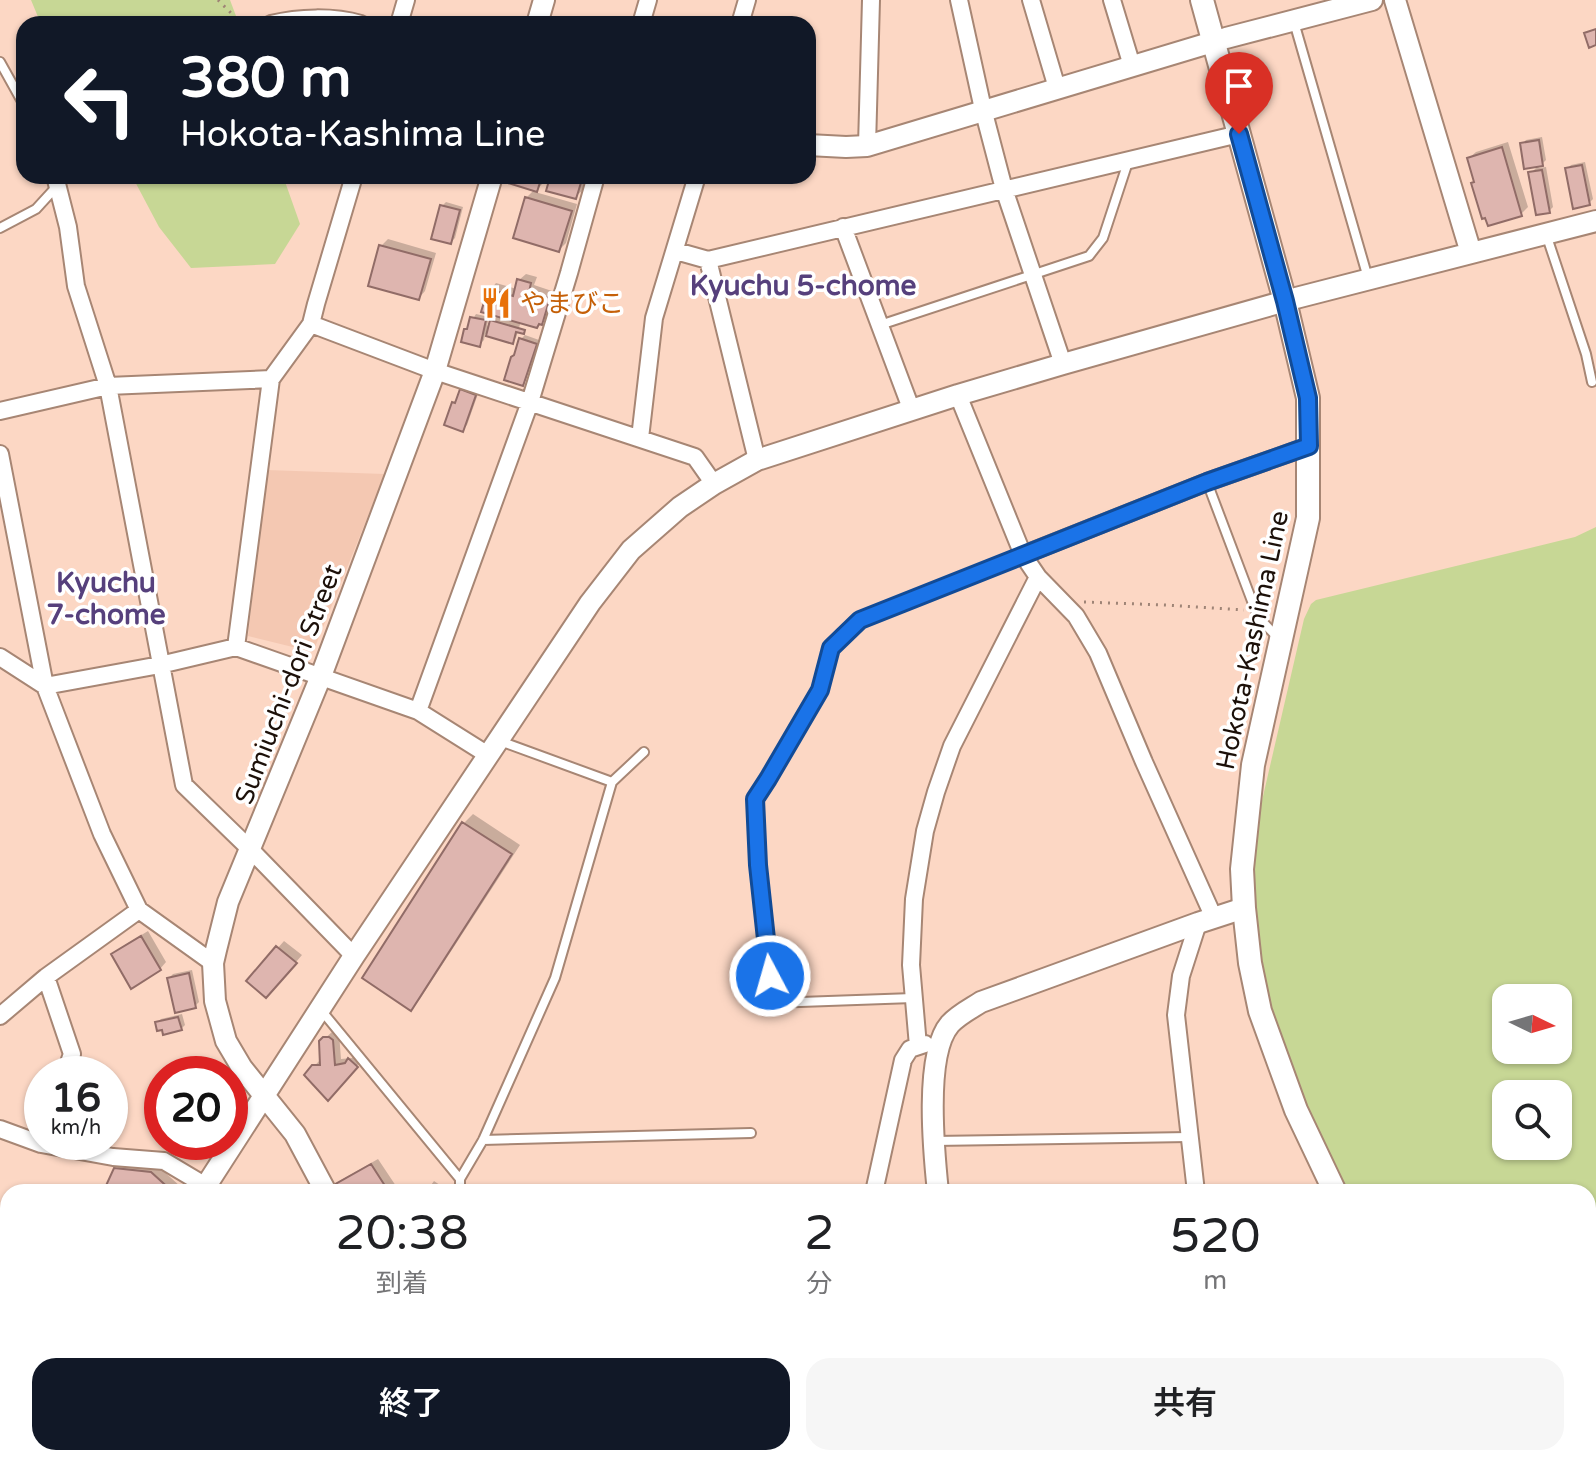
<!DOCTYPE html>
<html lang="ja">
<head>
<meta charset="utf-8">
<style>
  :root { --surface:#fff; --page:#f6f6f6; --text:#202124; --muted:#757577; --accent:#111827 }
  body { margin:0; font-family:"Varela Round","Noto Sans JP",sans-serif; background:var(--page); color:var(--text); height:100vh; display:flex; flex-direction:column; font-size:30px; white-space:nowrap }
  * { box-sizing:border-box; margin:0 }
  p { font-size:26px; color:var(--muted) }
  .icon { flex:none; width:44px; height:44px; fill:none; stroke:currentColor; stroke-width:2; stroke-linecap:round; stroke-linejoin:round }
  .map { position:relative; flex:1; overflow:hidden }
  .details { position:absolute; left:0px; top:1184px; width:1596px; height:282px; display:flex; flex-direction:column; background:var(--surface); border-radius:24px 24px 0 0; box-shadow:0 2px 6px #0004 }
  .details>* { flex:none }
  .hud { position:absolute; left:16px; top:16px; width:800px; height:168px; border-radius:24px; box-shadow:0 2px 6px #0004; background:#111827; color:#fff; overflow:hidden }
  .needle { width:52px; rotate:95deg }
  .tools { position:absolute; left:1492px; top:984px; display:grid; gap:16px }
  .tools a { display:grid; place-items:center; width:80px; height:80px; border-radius:16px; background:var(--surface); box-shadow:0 2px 6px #0004; font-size:40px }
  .speed { position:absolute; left:24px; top:1056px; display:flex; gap:16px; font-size:40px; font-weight:700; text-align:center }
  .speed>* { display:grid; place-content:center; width:104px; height:104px; border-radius:50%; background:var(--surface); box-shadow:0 2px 6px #0004; line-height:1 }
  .speed small { font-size:20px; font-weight:400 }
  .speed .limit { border:12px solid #d22; background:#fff; color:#111 }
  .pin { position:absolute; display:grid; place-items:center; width:68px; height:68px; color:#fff; margin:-82px -34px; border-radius:50% 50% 50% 0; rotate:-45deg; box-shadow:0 0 8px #0007 }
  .pin .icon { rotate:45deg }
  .me { position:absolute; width:88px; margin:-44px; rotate:354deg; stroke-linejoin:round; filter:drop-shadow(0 0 6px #0008) }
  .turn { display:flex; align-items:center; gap:28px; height:168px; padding:0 32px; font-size:36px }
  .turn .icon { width:104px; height:104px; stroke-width:2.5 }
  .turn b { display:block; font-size:56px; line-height:68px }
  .eta { display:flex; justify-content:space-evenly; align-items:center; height:136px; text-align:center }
  .eta b { font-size:48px; font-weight:600; line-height:56px }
  .button { display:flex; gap:16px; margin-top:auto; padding:16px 32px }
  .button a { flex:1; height:92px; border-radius:24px; background:var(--accent); color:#fff; font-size:32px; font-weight:600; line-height:92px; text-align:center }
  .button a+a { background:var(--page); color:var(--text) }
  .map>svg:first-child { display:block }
</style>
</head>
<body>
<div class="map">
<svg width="1596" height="1465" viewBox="0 0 1596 1465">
  <rect width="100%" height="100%" fill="#fcd7c4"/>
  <path fill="#f4c8b2" d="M266 470 385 474 313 652 248 636Z
    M1106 1458H1211L1212 1465H1106Z"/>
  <path fill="#c7d795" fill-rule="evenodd" d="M31 0H230L239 24H41Z
    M132 176H283L300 224 275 264 191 268 159 227Z
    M1596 527V1465H1482L1479 1458H1588V1192H1345L1305 1112 1268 1007 1258 961 1254 885 1255 831 1304 619 1311 604 1316 600 1575 537ZM1506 998H1558V1050H1506ZM1506 1094H1558V1146H1506Z"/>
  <path fill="#0003" d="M1542 137 1546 160 1538 168 1546 167 1553 207 1549 211 1531 173 1539 165 1522 144 1526 140Z
    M1508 142 1528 207 1521 214 1486 215 1469 158 1476 152Z
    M1585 162 1593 199 1589 203 1567 169 1571 165Z
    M512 176H545L543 183 535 192 577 204 566 243 559 250 526 198 535 189Z
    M552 176H586L582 191 575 197Z
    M446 202 463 207 455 238 451 242 442 206Z
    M388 239 436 253 425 291 419 298 381 246Z
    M526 274 537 277 534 285 555 292 548 317 542 323 521 321 516 338 512 342 485 334 484 340 480 344 466 330 476 314 489 317 487 326 499 315 490 290 496 283 517 289 519 280Z
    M525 335 539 340 526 380 522 384 516 354 521 339Z
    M466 386 479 391 467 425 463 429 454 403Z
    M473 814 520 845 420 999 411 1008 364 978 464 823Z
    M148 931 166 962 160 969 113 955 120 948Z
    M284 941 302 955 273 989 249 981Z
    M192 970 199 1002 195 1006 169 978 173 974Z
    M182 1014 185 1025 181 1029 163 1028 157 1023 161 1019Z
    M337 1031 339 1033 341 1059 352 1058 356 1053 363 1059 334 1091 306 1075 320 1060 321 1042 332 1032Z
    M190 1063 201 1074H179Z
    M378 1159 400 1192H338L334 1186 341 1180Z
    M123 1162 158 1166 181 1187 177 1192H156L150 1187 127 1186 122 1192H113L116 1169Z
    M434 1181 450 1192H426Z
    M129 1458H158L160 1465H131Z"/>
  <path fill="#deb5af" stroke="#916c67" stroke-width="2" d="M1596 29V45L1589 48 1584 33Z
    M1539 140 1543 166 1524 169 1520 143Z
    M1502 147 1522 216 1488 226 1485 218 1482 219 1471 183 1474 182 1467 158Z
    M1582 165 1590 205 1573 209 1565 168Z
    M1542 170 1550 213 1536 215 1528 172Z
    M510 176H542L537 192 508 183Z
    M547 176H583L576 199 546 191 550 177Z
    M525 197 572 211 559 252 513 238Z
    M440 205 460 210 451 244 431 239Z
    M379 245 431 259 419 300 368 286Z
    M517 279 531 283 529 292 550 298 542 325 539 324 537 328 481 312 488 289 513 296Z
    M470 317 486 320 480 347 461 342 464 329H467Z
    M490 320 525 330 524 334 516 332 513 344 486 336Z
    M519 338 537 344 523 386 504 380 511 357 514 355Z
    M460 389 476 395 463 432 444 425 452 402 455 403Z
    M462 822 512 854 411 1011 362 978Z
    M141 936 161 970 131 989 111 954Z
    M276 946 297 963 266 998 246 981Z
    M189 973 196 1008 175 1013 167 978Z
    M178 1017 182 1030 163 1035 162 1030 157 1031 155 1022Z
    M323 1037H329L333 1040 335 1065 345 1063 348 1058 358 1067 328 1101 304 1075 312 1065H320L319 1041Z
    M371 1164 389 1192H335L332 1186Z
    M114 1168 151 1172 173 1192H153L149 1189 125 1188 122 1192H109L104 1190Z
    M127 1458H149L152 1465H129Z
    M372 1458H443L433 1465H380Z"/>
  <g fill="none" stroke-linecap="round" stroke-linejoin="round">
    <defs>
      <path id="service" d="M1294 22 1368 278
        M0 62 24 105
        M0 228 36 209 58 185
        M1546 234 1586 354 1592 382
        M880 325 1089 256 1103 238 1128 162
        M1207 482 1258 617 1279 639
        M500 741 612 782
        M913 998 772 1003 758 865 755 799 768 779 820 690 831 648 860 620 1023 555
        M321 1010 460 1179V1192
        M483 1140 751 1133
        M934 1141 1189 1137
        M460 1179 483 1140 555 978 612 782 644 752
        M1307 1458 1311 1465
        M271 1465 282 1458"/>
      <path id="minor" d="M959 0 983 109 1004 189 1063 364
        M1031 0 1057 88
        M1112 0 1132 66
        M271 24C299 17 333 16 361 24
        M399 24 406 0
        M641 24 648 0
        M740 24 747 0
        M867 146 871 0
        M55 176 68 227 76 286 108 386 184 785 250 849 354 956
        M843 227 912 411
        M676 251 708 260 1239 134
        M708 260 757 460
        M311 324 435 371 695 457 714 484
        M958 395 1023 555
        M0 411 108 386 271 379 311 324 316 304 354 176
        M640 438 654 318 697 176
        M0 454 45 686 102 834 139 910 213 963
        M236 647 271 379
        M0 657 45 686 160 665 236 647 418 711 488 755
        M418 711 530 402 569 273 596 176
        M1214 918 1144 762 1098 653 1076 616 1038 577 1023 555 1207 482 1309 446
        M46 977 72 1054 65 1074
        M0 1016 46 977 139 910
        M918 1046 911 965 914 899 925 831 936 792 952 746 1038 577
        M0 1129 41 1144 113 1157 164 1161 206 1186
        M874 1192 903 1060 910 1049 925 1044
        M1196 1192 1176 1015 1181 976 1198 923
        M0 1357 8 1354
        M225 1458 228 1465
        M1218 1458 1219 1465"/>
      <path id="tertiary" d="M1395 0 1471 253
        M537 24 544 0
        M808 145 846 147 867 146 1226 38 1372 0
        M202 1192 354 956 590 603 631 550 680 507 714 484 757 460 958 395 1063 364 1296 298 1596 221
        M326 1192 295 1134 242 1068 226 1041 215 1001 213 963 216 950 228 902 321 676 435 371 492 176
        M938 1192C934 1154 924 1054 950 1024 958 1015 970 1009 981 1002L1198 923 1244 908
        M0 1447 8 1440
        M504 1458 509 1465
        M636 1458 638 1465
        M964 1458V1465
        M604 1465 611 1458"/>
      <path id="secondary" d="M1202 0 1285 301 1308 398V518L1253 765 1242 869 1244 908 1250 963 1260 1011 1296 1110 1335 1192
        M1464 1458 1467 1465"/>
    </defs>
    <use href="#service" stroke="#a78674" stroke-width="12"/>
    <use href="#minor" stroke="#a78674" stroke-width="20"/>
    <use href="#tertiary" stroke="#a78674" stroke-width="24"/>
    <use href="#secondary" stroke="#a78674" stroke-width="26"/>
    <path stroke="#9e8476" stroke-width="3" stroke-dasharray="2 6" stroke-linecap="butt" d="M218 0 241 23 257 24
      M1084 602 1164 605 1244 610"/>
    <use href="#service" stroke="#fff" stroke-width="8"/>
    <use href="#minor" stroke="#fff" stroke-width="16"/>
    <use href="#tertiary" stroke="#fff" stroke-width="20"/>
    <use href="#secondary" stroke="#fff" stroke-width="22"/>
  </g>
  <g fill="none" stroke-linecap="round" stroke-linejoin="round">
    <defs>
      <path id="route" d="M770 976 758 865 755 799 768 779 820 690 831 648 860 620 1207 482 1309 446 1308 398 1285 301 1239 134"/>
    </defs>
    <use href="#route" stroke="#114b97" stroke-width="20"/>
    <use href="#route" stroke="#1a73e8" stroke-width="14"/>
  </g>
  <defs>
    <symbol id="restaurant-bare" viewBox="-9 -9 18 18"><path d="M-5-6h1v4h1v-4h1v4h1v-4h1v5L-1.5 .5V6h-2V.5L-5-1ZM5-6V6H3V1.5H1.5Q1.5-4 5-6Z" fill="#e8710a" stroke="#fff" stroke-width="2.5" paint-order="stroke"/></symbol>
  </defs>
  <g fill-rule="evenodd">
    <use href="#restaurant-bare" x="474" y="281" width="44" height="44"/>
  </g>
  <g text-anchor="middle" stroke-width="7" stroke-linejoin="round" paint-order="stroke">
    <g font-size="26" fill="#c56008" stroke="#fff" text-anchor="start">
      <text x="520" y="312">やまびこ</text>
    </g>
    <g font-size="26" fill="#1c1009" stroke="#fff">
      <text transform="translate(1252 640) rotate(-78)" y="9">Hokota-Kashima Line</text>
      <text transform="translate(288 684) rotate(-69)" y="9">Sumiuchi-dori Street</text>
    </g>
    <g font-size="28" font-weight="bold" fill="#56407c" stroke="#fff">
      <text x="803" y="295">Kyuchu 5-chome</text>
      <text x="106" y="592">Kyuchu<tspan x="106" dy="32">7-chome</tspan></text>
    </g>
  </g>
</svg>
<div class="tools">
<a><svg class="needle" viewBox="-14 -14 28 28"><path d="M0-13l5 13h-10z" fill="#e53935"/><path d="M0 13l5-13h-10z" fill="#757577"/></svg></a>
<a><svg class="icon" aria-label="search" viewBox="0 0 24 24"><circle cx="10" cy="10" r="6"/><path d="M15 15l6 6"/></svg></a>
</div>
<div class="speed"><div>16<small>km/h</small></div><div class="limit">20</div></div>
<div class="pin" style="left:1239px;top:134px;background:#d93025"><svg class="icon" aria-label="arrive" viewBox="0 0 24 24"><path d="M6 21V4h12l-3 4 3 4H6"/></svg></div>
<svg class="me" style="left:770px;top:976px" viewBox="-20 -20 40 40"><circle r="17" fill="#1a73e8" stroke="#fff" stroke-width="3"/><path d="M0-11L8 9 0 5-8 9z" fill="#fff"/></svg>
<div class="hud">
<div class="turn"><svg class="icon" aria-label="left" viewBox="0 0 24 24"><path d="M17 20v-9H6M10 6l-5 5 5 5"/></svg><div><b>380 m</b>Hokota-Kashima Line</div></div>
</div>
<section class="details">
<div class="eta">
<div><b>20:38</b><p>到着</p></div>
<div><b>2</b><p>分</p></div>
<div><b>520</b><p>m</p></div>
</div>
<div class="button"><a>終了</a><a>共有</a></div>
</section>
</div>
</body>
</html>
